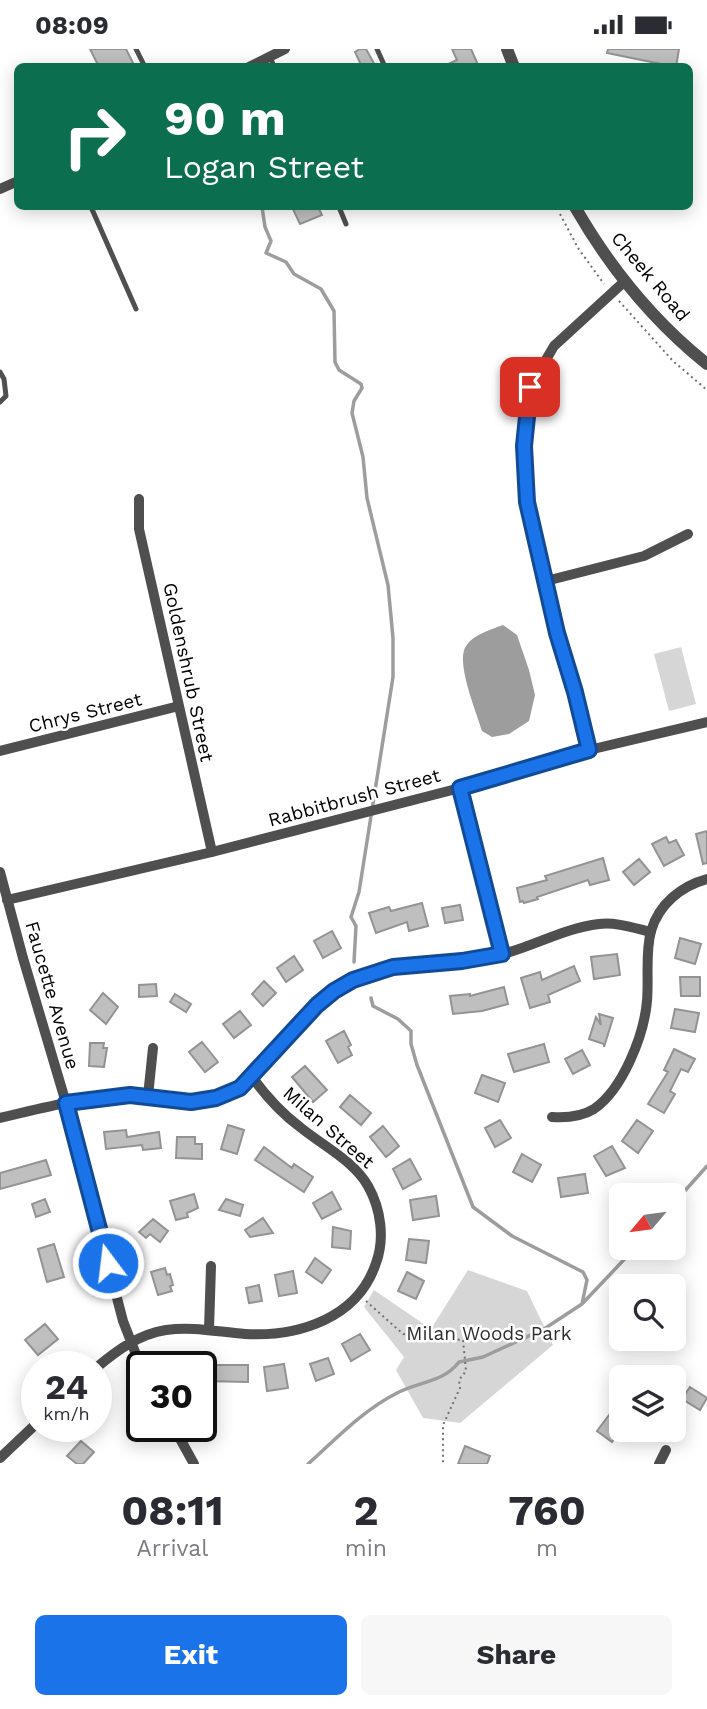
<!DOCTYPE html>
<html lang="en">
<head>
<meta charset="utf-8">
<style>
  :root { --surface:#fff; --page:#f7f7f7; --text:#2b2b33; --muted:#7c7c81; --accent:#1a73e8 }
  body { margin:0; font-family:"Work Sans",sans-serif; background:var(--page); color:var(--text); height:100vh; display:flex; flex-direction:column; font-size:26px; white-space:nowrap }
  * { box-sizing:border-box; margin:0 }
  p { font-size:23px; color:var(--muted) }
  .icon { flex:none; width:38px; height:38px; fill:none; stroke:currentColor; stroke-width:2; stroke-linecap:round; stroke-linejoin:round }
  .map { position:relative; height:1415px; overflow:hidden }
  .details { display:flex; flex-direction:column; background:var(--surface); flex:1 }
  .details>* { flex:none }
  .hud { position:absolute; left:14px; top:14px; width:679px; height:147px; border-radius:10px; box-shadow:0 4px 18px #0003; background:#0b6e4f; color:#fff; overflow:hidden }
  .needle { width:46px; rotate:241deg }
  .tools { position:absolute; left:609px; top:1134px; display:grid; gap:14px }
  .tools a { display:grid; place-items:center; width:77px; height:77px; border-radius:10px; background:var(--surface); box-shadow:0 4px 18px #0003; font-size:35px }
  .speed { position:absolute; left:21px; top:1302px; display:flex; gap:14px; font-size:35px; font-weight:700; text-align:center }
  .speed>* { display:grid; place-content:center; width:91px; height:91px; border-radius:50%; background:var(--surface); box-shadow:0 4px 18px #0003; line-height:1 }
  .speed small { font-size:18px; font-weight:400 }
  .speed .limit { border:4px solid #111; border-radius:10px; background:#fff; color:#111 }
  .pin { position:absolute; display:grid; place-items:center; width:60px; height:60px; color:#fff; margin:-30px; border-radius:14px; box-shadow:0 4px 10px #0006 }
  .me { position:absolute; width:77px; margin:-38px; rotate:345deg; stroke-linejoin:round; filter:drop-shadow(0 0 5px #0008) }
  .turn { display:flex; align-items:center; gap:24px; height:147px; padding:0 35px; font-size:32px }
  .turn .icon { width:91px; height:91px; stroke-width:2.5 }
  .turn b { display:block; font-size:49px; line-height:60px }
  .eta { display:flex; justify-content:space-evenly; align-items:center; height:119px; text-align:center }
  .eta b { font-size:42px; font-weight:700; line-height:49px }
  .cta { display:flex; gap:14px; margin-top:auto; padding:14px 35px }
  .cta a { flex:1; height:80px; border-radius:10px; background:var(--accent); color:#fff; font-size:28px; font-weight:700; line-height:80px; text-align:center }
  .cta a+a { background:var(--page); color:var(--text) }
  .status { display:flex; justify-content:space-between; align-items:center; height:49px; padding:0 35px; background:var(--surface); direction:ltr }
  .status svg { height:19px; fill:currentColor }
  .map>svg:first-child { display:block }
</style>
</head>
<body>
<div class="status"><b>08:09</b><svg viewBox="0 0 49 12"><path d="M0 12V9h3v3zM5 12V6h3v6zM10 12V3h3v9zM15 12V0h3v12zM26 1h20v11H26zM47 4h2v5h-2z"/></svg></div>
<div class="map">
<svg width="707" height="1415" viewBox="0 0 707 1415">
  <rect width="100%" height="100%" fill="#fff"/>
  <path fill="#d6d6d6" d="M681 598 696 655 669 662 654 605Z
    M468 1221 527 1242 553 1296 460 1374 423 1369 396 1321 404 1308 364 1258 374 1241 431 1280Z"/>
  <path fill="#9d9d9d" d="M503 576 517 586 529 621 535 646 529 672 509 685 492 688 482 682C477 664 455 613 466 597 474 585 490 581 503 576Z"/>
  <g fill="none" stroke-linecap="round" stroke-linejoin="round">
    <path stroke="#9d9d9d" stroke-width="3.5" d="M262 158 265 178 271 192 266 204 286 213 294 225 321 240 334 262 335 313 339 321 361 335 362 339 354 352 352 364 363 408 367 449 388 536 393 589V628L359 843 351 868 356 877 354 913
      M371 949 373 957 398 970 411 982V995L417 1016 473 1158 512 1187 583 1223 587 1231 582 1255
      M674 1154 707 1117
      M308 1415C337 1389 362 1362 397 1344 418 1333 444 1333 459 1313L483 1308 544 1280 582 1255 635 1199"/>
  </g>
  <path fill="#bfbfbf" stroke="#939393" stroke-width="2" d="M90 0H126L135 18H99Z
    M360 0H366L376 18H362L355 3Z
    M452 0H471L479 18H442L457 11Z
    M608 0H679L676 18 607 4Z
    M292 158H318L322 166 300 175Z
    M707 782V814L703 815 696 785Z
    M666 788 669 794 676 791 684 806 664 817 652 795Z
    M603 809 609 831 590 836 588 831 537 848 538 850 524 854 523 852 520 853 517 839 547 831 545 827Z
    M639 810 650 823 634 836 623 823Z
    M422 854 428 877 409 882 407 873 376 884 369 864 389 858 391 862Z
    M460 856 463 871 445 874 442 859Z
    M332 882 341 899 323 909 314 892Z
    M680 889 701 895 695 915 675 909Z
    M617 905 620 926 594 930 591 908Z
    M294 907 303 921 286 933 277 919Z
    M574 917 580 932 548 946 550 953 530 959 521 929 540 923 542 931Z
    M680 928H700V947H681Z
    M264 932 276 944 263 957 252 945Z
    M156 935 157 947 139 948V936Z
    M504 938 508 955 482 962 453 965 450 947 470 945V947Z
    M103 944 118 958 106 975 90 961Z
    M175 945 191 955 186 963 170 953Z
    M675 960 699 964 695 983 671 979Z
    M240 962 251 976 234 989 223 975Z
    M599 965 613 969 604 998V995L589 990 596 968 601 976Z
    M344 982 351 996 348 998 352 1006 338 1014 326 992Z
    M202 993 218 1013 205 1023 189 1003Z
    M90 994H104L103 999H107L104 1018 89 1017Z
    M544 995 549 1013 514 1023 508 1005Z
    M674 1000 695 1010 688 1023 681 1020 670 1042 675 1045 664 1064 648 1055 668 1023 664 1021Z
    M582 1001 590 1016 573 1025 565 1010Z
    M305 1017 327 1041 313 1053 292 1028Z
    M482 1026 505 1034 498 1053 475 1044Z
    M350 1046 371 1064 361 1076 340 1058Z
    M500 1071 511 1089 495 1098 485 1079Z
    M637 1071 653 1082 638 1104 622 1092Z
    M228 1076 244 1081 237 1105 221 1100Z
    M383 1077 399 1097 386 1108 370 1088Z
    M126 1081 127 1088 159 1083 161 1099 143 1101 142 1096 106 1100 104 1083Z
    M177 1088H195V1095H202V1110L176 1109Z
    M612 1097 625 1119 606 1127 594 1107Z
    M264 1098 292 1119 294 1115 313 1128 304 1143 255 1111Z
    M522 1105 541 1116 532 1133 513 1123Z
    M410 1110 421 1130 403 1140 393 1120Z
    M46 1111 51 1126 0 1140V1124Z
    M585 1125 588 1144 561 1148 558 1129Z
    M332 1143 341 1160 322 1170 313 1154Z
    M194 1145 198 1159 187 1164 188 1168 176 1171 170 1152Z
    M436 1147 439 1167 413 1171 410 1151Z
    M45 1150 50 1163 36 1168 32 1155Z
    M226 1150 243 1156 240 1167 219 1161Z
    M263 1169 273 1184 250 1188 245 1181Z
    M153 1170 168 1182 160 1193 150 1185 146 1189 139 1183Z
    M333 1178 351 1182 350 1200 332 1198Z
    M409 1190 429 1192 426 1214 406 1211Z
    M54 1195 64 1228 47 1233 38 1200Z
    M315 1209 331 1221 322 1234 306 1223Z
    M165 1219 167 1226 170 1225 173 1236 170 1237 172 1242 158 1246 151 1223Z
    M293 1222 297 1244 279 1247 275 1226Z
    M407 1223 424 1232 416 1250 398 1242Z
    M259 1236 262 1252 249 1254 246 1239Z
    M45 1275 58 1290 38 1306 25 1291Z
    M360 1285 370 1301 351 1312 342 1295Z
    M328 1309 334 1325 316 1332 310 1315Z
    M284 1315 288 1339 267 1342 264 1318Z
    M201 1316H248V1333L201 1332Z
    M690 1338 707 1349 700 1361 682 1350Z
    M609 1366 621 1374V1379L612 1393 597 1382Z
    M81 1392 94 1403 83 1415H77L67 1407Z
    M465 1397 490 1407 487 1415H458Z"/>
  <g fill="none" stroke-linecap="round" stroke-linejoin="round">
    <path stroke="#717171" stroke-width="2" stroke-dasharray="2 3.5" stroke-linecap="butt" d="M560 165 578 199 604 235
      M619 252 673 312 707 341
      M366 1252 403 1285 463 1291 466 1322 459 1331 460 1339 443 1376V1415"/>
    <path stroke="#4f4f4f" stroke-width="5" d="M136 0 145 18
      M377 0 385 18
      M270 7 274 18
      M91 158 136 260
      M339 158 346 175
      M0 323 4 330 6 347 0 353"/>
    <path stroke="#4f4f4f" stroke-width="10" d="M249 18 285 0
      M0 140 18 132
      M139 450V480L212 803
      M546 532 644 507 688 485
      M589 701 575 643 557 584 527 453 524 397 530 338 554 297 625 232
      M0 702 179 657
      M460 739 502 905
      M0 823 23 909 66 1054 123 1272 142 1321
      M7 851 212 803 460 739 589 701 707 673
      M148 1047 153 999
      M552 1068C567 1069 581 1068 594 1060 623 1040 644 986 647 952 649 929 645 904 651 882 659 855 681 837 707 830
      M0 1069C41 1059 82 1049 125 1046 160 1044 194 1061 229 1045 245 1037 256 1023 268 1010 288 987 309 959 334 941 384 908 447 919 503 905 536 896 565 879 599 875 616 873 634 879 651 883
      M209 1280 211 1217
      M96 1319C116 1302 139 1285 166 1281 193 1277 218 1283 245 1285 299 1288 358 1269 376 1214 385 1190 381 1160 368 1137 353 1111 323 1097 300 1078 281 1064 266 1047 252 1028
      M173 1377 194 1415
      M0 1409 37 1374
      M659 1415 666 1401"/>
    <path stroke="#4f4f4f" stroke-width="12" d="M507 0 514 18
      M575 158C609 217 653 272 707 315"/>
  </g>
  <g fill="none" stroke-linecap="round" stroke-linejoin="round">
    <defs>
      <path id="route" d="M108 1214 66 1054 130 1046 191 1053 216 1049 240 1039 317 956 334 942 353 931 393 918 462 912 502 905 460 739 589 701 575 643 557 584 527 453 524 397 530 338"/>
    </defs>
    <use href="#route" stroke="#114b97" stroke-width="18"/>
    <use href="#route" stroke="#1a73e8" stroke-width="12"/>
  </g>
  <g text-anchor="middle" stroke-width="5" stroke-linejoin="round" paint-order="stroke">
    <g font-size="19" fill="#000" stroke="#fff">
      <text transform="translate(651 227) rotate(50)" y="7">Cheek Road</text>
      <text transform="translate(189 623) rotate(78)" y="7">Goldenshrub Street</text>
      <text transform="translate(85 663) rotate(-14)" y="7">Chrys Street</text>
      <text transform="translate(354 748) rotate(-15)" y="7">Rabbitbrush Street</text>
      <text transform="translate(53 946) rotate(74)" y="7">Faucette Avenue</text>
      <text transform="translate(329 1078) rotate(41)" y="7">Milan Street</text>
    </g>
    <g font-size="19" fill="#2d2d2d" stroke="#fff">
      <text x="489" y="1291">Milan Woods Park</text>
    </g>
  </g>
</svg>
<div class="tools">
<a><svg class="needle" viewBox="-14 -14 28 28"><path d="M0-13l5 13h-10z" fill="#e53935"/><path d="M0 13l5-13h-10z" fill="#7c7c81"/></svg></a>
<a><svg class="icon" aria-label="search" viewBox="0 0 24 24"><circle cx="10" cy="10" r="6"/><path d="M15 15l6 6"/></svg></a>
<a><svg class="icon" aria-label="layers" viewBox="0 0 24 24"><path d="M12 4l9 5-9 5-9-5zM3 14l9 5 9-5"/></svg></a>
</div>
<div class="speed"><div>24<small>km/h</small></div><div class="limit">30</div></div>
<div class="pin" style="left:530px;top:338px;background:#d93025"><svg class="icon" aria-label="arrive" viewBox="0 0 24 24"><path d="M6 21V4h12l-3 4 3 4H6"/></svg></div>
<svg class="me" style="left:108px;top:1214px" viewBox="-20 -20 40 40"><circle r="17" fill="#1a73e8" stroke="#fff" stroke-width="3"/><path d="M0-11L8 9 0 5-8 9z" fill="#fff"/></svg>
<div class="hud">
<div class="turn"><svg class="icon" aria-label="right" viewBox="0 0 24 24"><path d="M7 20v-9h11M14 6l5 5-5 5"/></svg><div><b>90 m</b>Logan Street</div></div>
</div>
</div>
<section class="details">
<div class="eta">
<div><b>08:11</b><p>Arrival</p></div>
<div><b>2</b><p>min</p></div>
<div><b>760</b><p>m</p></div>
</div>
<div class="cta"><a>Exit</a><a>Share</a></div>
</section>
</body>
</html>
